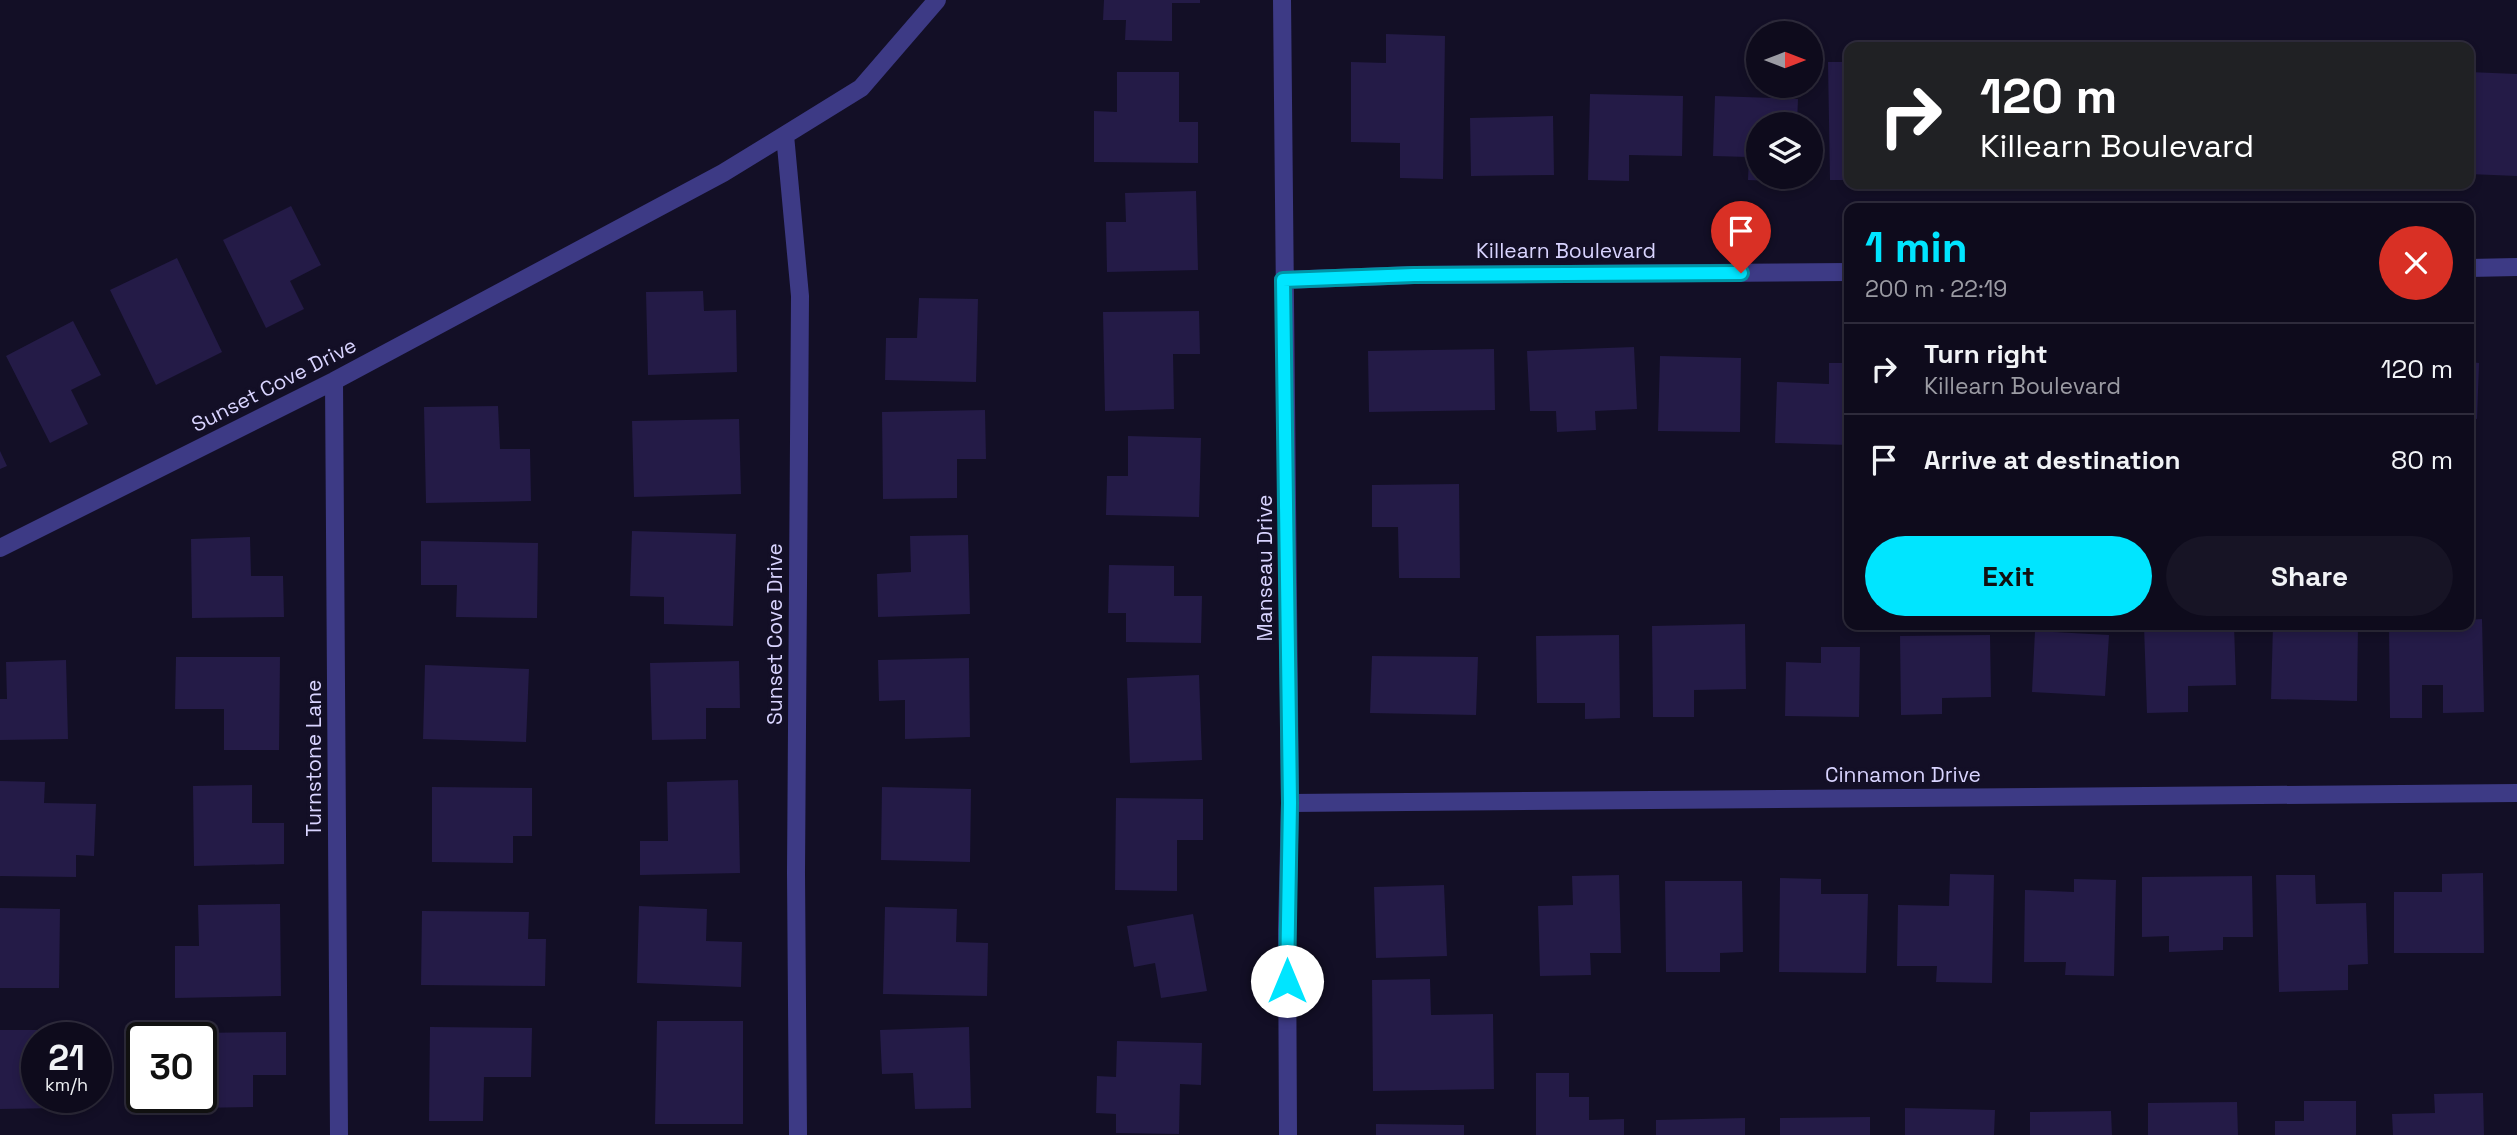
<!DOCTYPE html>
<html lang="en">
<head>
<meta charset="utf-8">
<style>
  :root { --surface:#0e0b1c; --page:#171425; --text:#f1f3f6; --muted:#9b9ba3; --line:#2e2b3b; --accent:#00e5ff }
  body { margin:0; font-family:"Space Grotesk",sans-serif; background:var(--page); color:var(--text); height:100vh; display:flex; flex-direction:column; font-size:26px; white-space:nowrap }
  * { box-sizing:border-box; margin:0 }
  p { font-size:23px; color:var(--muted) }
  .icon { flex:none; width:38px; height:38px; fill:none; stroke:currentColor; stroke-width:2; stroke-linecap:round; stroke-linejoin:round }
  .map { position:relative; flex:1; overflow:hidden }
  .sheet { position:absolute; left:1844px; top:203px; width:630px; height:427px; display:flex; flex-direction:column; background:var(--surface); border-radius:14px; box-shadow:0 4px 10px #0003,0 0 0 2px var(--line) }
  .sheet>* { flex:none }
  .banner { position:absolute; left:1844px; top:42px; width:630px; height:147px; border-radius:14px; box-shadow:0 4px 10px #0003,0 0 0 2px var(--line); background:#202124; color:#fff; overflow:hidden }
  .needle { width:46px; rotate:90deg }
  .tools { position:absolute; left:1746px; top:21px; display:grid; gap:14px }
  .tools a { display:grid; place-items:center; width:77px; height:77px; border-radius:50%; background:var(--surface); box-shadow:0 4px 10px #0003,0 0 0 2px var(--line); font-size:35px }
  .speed { position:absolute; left:21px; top:1022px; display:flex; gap:14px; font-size:35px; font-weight:700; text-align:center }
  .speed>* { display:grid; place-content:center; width:91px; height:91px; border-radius:50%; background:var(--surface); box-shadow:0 4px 10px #0003,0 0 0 2px var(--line); line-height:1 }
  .speed small { font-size:18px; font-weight:400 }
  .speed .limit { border:4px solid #111; border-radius:10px; background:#fff; color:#111 }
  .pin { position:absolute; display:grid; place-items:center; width:60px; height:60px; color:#fff; margin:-72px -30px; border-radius:50% 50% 50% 0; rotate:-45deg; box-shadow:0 0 7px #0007 }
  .pin .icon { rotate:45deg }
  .me { position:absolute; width:77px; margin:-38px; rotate:0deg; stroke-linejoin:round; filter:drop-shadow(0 0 5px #0008) }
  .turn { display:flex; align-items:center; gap:24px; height:147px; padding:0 21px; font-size:32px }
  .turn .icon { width:91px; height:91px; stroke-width:2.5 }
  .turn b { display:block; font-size:49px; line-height:60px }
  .round { display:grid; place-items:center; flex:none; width:74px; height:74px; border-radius:37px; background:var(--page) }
  .head { display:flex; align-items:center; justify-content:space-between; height:119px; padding:0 21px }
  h1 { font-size:42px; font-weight:600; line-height:52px; color:var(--accent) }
  .cta { display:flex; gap:14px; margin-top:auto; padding:14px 21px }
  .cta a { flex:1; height:80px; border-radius:42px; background:var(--accent); color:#111; font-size:28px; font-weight:600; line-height:80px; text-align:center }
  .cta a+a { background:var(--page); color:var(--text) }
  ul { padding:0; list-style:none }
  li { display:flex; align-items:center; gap:21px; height:91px; padding:0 21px; border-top:2px solid var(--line) }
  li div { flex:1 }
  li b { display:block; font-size:26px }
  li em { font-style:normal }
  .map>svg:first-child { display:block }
</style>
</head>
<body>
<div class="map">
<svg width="2517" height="1135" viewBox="0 0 2517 1135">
  <rect width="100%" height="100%" fill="#130f26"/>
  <path fill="#241b47" d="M1104 0H1200V3H1172V41L1125 40 1126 20H1103Z
    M1386 34 1445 36 1443 179 1400 178V143L1351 142V62L1386 63Z
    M1828 62H1850V180H1830Z
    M1117 72H1179V122H1198V163L1094 162V111L1117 112Z
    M2469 72 2517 74V176L2469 174Z
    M1590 94 1683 96 1682 156 1629 155V181L1588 180Z
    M1715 96 1798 99 1797 124H1759V177H1796V182L1748 180 1749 157 1713 156Z
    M1553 116 1554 175 1471 176 1470 118Z
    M1196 191 1198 270 1107 272 1106 222H1126L1125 193Z
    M291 206 321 265 290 281 304 309 266 328 223 240Z
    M177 258 222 352 156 385 110 290Z
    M703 291 704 311 736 310 737 372 648 375 646 292Z
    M919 298 978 299 976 382 885 380 886 338H917Z
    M1199 311 1200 354H1173L1174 409 1105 411 1103 312Z
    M73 321 101 375 71 390 88 424 50 443 6 356Z
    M1634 347 1637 409 1595 411 1596 430 1557 432 1556 411H1530L1527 351Z
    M1494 349 1495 410 1369 412 1368 351Z
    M1660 356 1741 358 1740 432 1658 431Z
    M2469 362 2479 363 2477 419 2469 418Z
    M1829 363H1850V445L1775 443 1777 382 1829 384Z
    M498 406 500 449H530L531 501 426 503 424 407Z
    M985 410 986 459H957V498L883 499 882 412Z
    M739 419 741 494 634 497 632 421Z
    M1128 436 1201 438 1199 517 1106 515 1107 476H1128Z
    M0 451 7 466 0 469Z
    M1459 484 1460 578H1399L1398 527H1372V485Z
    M632 531 736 534 733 626 664 624V597L630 596Z
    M968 535 970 614 878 617 877 574 911 572 910 536Z
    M250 537 251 576H283L284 617 192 618 191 539Z
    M421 541 538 543 537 618 456 617 457 585H421Z
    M1109 565 1174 566V596H1202L1201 643 1126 642V613H1108Z
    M2482 619 2484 712 2443 713V685H2422V718H2390L2389 625H2469V620Z
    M1745 624 1746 689 1694 690V717H1653L1652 626Z
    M2234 625 2236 685 2188 686V712L2147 713 2144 626Z
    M2273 625H2358L2357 701 2271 699Z
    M2035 631 2109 635 2105 696 2032 692Z
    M1619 635 1620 718 1585 719V703H1537L1536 636Z
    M1990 635 1991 697 1942 698V714L1901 715 1900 636Z
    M1821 647H1860L1859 717 1785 716 1786 662 1821 663Z
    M1372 656 1478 657 1476 715 1370 713Z
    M176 657H280L279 750H224V709H175Z
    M969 658 970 737 905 739V700L879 701 878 660Z
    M66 660 68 739 0 740V699H7L6 662Z
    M739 661 740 708H706V739L652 740 650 663Z
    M425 665 529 669 526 742 423 739Z
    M1199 675 1202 760 1130 763 1127 678Z
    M738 780 740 873 640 875V841H668L667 782Z
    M0 781 45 782 44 803 96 804 94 856 76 855V877L0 876Z
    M252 785V823H284V864L194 866 193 786Z
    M432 787 532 788V836H513V863L432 862Z
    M882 787 971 789 970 862 881 860Z
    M1116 798 1203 799V840H1177V891L1115 890Z
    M2483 873 2484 953H2394V892H2442V874Z
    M1950 874 1994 875 1992 983 1936 982 1937 966H1897L1898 905 1949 906Z
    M1619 875 1621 953H1590L1591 975 1540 976 1538 906 1573 905 1572 876Z
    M2276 875H2315L2316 904 2366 903 2368 964 2348 965V990L2279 992Z
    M2252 876 2253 937H2223V950L2169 952V936L2142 937V877Z
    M1780 878 1821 879V894H1868L1866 973 1779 972Z
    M2074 879 2116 880 2114 976 2065 975 2066 962H2024L2025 890 2074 892Z
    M1665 881H1742L1743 952 1720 953V972H1666Z
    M1444 885 1447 956 1376 958 1374 887Z
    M280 904 281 996 175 998V946H199L198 905Z
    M639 906 707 909 706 941 742 942 741 987 637 983Z
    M885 907 957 909 956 942 988 943 987 996 883 994Z
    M0 908 60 909 59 988H0Z
    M422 911 529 912 528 939H546L545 986 421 985Z
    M1193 914 1207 991 1161 998 1155 963 1134 967 1127 926Z
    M1430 979 1431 1015 1493 1014 1494 1089 1373 1091 1372 980Z
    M657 1021H743V1124H655Z
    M430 1027 532 1028 531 1077H484L483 1121H429Z
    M969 1027 971 1108 915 1109 913 1073 882 1074 880 1030Z
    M0 1030H59V1038H37V1097H60V1108L0 1109Z
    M286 1032V1075H253V1107L196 1108V1097H201V1038H195V1033Z
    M1117 1041 1202 1043 1201 1085 1180 1084 1179 1134 1116 1133V1114L1096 1113 1097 1076 1116 1077Z
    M1536 1073H1569V1097H1589V1120L1624 1119V1135H1536Z
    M2483 1093 2484 1135H2393L2392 1114 2435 1113 2434 1094Z
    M2304 1101H2356V1135H2275V1121H2304Z
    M2237 1102 2238 1135H2148V1103Z
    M1905 1108 1995 1110 1994 1135H1905Z
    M2111 1111 2112 1135H2030V1112Z
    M1870 1117V1135H1780V1118Z
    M1745 1118V1135H1656V1120Z
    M1376 1124 1464 1125V1135H1376Z"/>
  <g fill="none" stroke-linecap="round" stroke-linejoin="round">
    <path stroke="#3d3a85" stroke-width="18" d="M1282 0 1290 803 1287 930 1288 1135
      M2469 268 2517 267
      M1283 280 1414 275 1850 272
      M334 381 339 1135
      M0 548 334 381 723 173 785 135
      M1290 803 2517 793
      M798 1135 796 873 800 296 785 135 861 88 937 0"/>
  </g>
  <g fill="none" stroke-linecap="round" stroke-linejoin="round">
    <defs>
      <path id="route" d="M1287 981 1290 803 1283 280 1414 275 1741 273"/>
    </defs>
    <use href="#route" stroke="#0095a6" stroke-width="18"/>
    <use href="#route" stroke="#00e5ff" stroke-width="12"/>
  </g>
  <g text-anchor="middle" stroke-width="7" stroke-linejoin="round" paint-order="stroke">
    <g font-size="21" fill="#d9d4ff" stroke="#130f26">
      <text x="1566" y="258">Killearn Boulevard</text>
      <text transform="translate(274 385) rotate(-27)" y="7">Sunset Cove Drive</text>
      <text transform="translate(1265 568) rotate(-90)" y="7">Manseau Drive</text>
      <text transform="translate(775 634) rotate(-90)" y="7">Sunset Cove Drive</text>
      <text transform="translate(314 758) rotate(-90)" y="7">Turnstone Lane</text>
      <text x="1903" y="782">Cinnamon Drive</text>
    </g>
  </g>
</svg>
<div class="tools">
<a><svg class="needle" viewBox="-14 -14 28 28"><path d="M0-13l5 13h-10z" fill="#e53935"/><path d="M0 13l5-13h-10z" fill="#9b9ba3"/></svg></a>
<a><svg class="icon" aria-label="layers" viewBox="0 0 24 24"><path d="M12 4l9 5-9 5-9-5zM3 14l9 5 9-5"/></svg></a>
</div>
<div class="speed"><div>21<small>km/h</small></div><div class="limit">30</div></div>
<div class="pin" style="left:1741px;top:273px;background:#d93025"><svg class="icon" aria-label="arrive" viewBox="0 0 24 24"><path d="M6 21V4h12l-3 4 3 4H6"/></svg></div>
<svg class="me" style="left:1287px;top:981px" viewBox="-20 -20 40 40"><circle r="19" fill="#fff"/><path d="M0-13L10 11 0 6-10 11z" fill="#00e5ff"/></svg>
<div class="banner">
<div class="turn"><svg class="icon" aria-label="right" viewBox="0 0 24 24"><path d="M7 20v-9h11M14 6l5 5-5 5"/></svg><div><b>120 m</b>Killearn Boulevard</div></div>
</div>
<section class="sheet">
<div class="head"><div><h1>1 min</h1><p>200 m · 22:19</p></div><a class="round" style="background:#d93025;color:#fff"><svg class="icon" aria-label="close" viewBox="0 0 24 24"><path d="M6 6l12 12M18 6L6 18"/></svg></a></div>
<ul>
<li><svg class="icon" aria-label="right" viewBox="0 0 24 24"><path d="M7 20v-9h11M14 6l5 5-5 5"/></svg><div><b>Turn right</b><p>Killearn Boulevard</p></div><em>120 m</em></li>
<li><svg class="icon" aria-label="arrive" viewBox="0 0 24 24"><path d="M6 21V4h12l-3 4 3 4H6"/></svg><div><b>Arrive at destination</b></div><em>80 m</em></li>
</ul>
<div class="cta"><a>Exit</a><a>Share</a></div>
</section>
</div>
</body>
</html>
